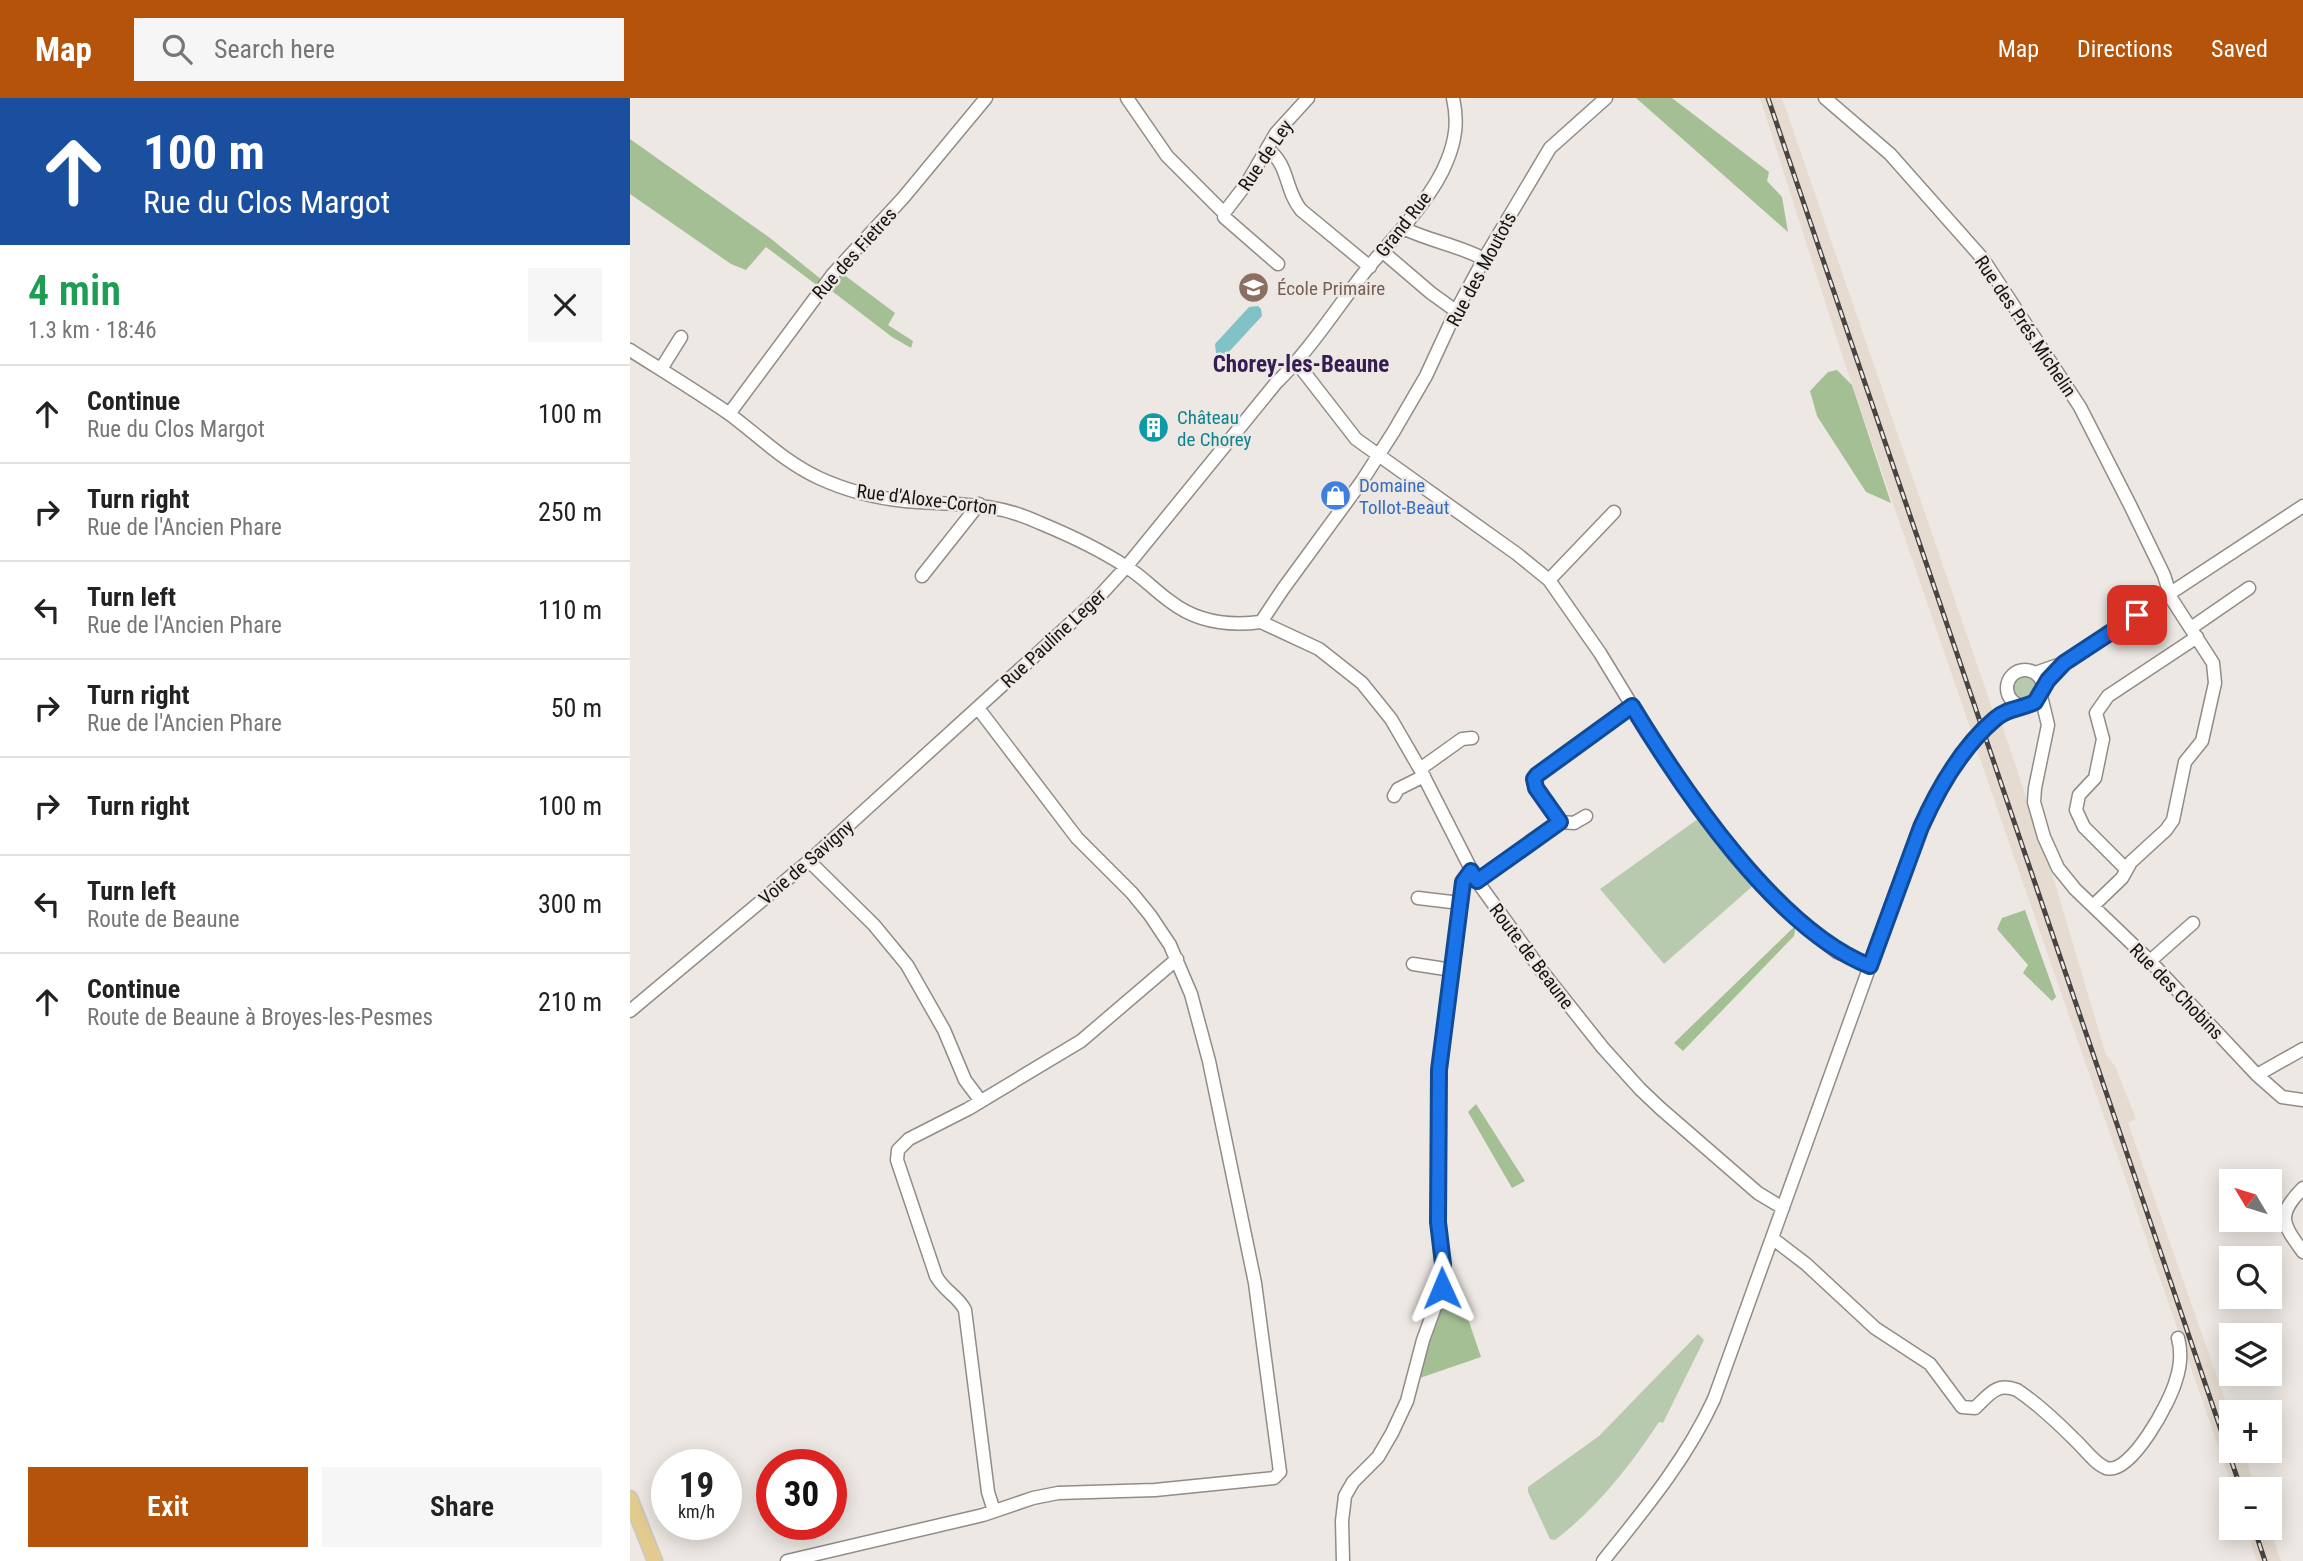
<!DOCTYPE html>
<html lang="en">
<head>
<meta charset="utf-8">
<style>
  :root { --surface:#fff; --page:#f6f6f6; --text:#222; --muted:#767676; --line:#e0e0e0; --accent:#b45309 }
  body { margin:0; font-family:"Roboto Condensed",sans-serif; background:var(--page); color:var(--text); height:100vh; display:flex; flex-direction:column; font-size:26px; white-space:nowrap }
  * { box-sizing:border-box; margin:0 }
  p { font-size:23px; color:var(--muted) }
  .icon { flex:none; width:38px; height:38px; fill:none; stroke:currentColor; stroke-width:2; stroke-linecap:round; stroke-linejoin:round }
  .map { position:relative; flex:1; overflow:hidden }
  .sheet { display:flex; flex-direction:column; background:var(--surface); width:630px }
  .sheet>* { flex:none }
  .banner { background:#1a4fa0; color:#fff; overflow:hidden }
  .needle { width:46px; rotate:308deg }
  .buttons { position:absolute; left:1589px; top:1071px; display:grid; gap:14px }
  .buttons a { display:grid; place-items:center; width:63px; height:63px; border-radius:0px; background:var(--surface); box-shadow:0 4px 18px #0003; font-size:35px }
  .speed { position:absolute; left:21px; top:1351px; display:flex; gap:14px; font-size:35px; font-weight:700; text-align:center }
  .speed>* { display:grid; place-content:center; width:91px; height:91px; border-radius:50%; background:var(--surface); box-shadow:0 4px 18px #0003; line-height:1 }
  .speed small { font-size:18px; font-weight:400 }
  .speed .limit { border:10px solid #d22; background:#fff; color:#111 }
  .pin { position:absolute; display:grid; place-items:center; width:60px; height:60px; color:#fff; margin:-30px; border-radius:14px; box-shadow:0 4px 10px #0006 }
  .me { position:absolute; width:77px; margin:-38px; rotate:359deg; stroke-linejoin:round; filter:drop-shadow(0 0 5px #0008) }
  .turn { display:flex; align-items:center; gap:24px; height:147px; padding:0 28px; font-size:32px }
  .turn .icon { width:91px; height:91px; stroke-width:2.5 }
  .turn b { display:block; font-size:49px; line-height:60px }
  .round { display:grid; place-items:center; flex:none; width:74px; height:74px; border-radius:0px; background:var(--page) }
  .overview { display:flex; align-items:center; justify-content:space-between; height:119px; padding:0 28px }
  h1 { font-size:42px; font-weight:600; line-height:52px; color:#1e9e55 }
  .button { display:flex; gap:14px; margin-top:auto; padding:14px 28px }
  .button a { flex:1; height:80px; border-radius:0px; background:var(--accent); color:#fff; font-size:28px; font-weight:600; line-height:80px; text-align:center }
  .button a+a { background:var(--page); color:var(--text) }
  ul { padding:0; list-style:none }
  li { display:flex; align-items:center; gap:21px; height:98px; padding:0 28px; border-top:2px solid var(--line) }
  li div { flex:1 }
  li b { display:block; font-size:26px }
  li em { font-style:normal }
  header { display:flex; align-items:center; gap:42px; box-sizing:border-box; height:98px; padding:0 35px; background:var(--accent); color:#fff }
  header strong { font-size:33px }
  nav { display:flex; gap:38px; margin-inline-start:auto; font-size:24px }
  .search { width:490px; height:63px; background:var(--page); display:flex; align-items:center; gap:18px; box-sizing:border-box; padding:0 24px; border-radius:0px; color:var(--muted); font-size:26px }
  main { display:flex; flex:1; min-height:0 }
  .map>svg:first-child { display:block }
</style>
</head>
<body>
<header>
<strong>Map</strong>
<div class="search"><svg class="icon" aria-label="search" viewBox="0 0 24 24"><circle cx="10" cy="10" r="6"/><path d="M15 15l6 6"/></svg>Search here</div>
<nav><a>Map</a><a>Directions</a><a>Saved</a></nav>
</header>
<main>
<section class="sheet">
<div class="banner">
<div class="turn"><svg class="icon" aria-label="ahead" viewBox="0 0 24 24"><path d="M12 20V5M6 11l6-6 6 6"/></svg><div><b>100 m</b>Rue du Clos Margot</div></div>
</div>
<div class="overview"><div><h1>4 min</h1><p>1.3 km · 18:46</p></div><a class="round"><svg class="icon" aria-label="close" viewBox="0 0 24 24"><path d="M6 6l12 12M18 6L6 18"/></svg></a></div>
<ul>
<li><svg class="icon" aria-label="ahead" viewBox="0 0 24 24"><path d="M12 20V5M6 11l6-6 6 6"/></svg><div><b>Continue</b><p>Rue du Clos Margot</p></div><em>100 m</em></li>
<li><svg class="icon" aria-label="right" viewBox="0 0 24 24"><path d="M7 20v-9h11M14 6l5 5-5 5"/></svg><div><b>Turn right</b><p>Rue de l'Ancien Phare</p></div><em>250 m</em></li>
<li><svg class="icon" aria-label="left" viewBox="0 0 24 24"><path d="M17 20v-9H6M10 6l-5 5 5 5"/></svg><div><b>Turn left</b><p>Rue de l'Ancien Phare</p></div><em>110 m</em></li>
<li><svg class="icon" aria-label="right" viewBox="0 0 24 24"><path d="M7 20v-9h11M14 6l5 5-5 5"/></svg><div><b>Turn right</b><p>Rue de l'Ancien Phare</p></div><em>50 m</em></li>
<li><svg class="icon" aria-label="right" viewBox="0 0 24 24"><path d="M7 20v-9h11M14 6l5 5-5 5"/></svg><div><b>Turn right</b></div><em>100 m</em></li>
<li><svg class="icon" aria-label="left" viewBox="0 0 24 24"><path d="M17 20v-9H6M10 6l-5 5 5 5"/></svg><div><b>Turn left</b><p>Route de Beaune</p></div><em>300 m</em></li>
<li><svg class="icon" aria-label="ahead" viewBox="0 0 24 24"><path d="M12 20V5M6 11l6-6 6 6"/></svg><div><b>Continue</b><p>Route de Beaune à Broyes-les-Pesmes</p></div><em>210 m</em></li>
</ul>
<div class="button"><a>Exit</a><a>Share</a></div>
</section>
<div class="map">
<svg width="1673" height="1463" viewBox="0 0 1673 1463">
  <rect width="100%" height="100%" fill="#ede8e3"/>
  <path fill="#e5dbd0" d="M1130 0H1152L1363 613 1342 635 1213 260Z
    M1371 624 1424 782 1476 957 1485 968 1506 1021 1498 1025 1601 1319V1353H1613L1626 1391H1603L1346 649Z
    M1616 1430H1639L1651 1463H1627Z"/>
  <path fill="#b8caad" d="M1380 590a14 14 0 1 1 28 0a14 14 0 1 1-28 0Z
    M1072 718 1125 786 1034 866 970 791Z
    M1068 1236 1074 1242 1033 1325 1029 1324C1000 1368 967 1410 925 1442L920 1441 898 1394V1389L969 1338Z"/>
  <path fill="#a5bf94" d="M1006 0H1042L1139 74 1137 83 1152 99 1158 134Z
    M0 41 140 140 192 182 188 188 136 149 116 172 101 166 0 96Z
    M213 176 265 215 258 227 283 243 281 250 262 239 198 190Z
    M1207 272 1222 287 1261 405 1236 394 1187 318 1180 293 1198 274Z
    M1395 812 1426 899 1422 903 1393 875 1398 867 1367 831 1372 820Z
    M1166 827 1164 838 1053 953 1044 945Z
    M846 1006 895 1083 882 1090 838 1014Z
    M833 1206 851 1259 784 1282 808 1210Z"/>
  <path fill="#80c2c5" d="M628 208 631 211 632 218 596 257 586 255 585 246 619 209Z"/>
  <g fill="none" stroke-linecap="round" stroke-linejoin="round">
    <defs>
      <path id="minor" d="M497 0 537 58 594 115V119L648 166
        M1195 0 1260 56 1353 161 1450 309 1501 409 1534 477 1541 500 1583 565 1585 585 1572 643 1555 664 1543 722 1536 732 1501 764 1492 780 1464 807
        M637 51C660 67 654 91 671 112L740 169
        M594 115 617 85 646 35 678 0
        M773 130C799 143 828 147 854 161
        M753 154 801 195 826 213
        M0 252C33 273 66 293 98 315 128 337 154 364 189 380 215 392 246 400 275 403 324 407 364 403 410 425 439 437 469 451 495 468 512 478 525 493 541 504 567 524 600 528 631 524
        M667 265 726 341 887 456 919 482 970 555 1029 652 1098 747 1139 793 1179 832 1207 854 1240 868
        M31 271 51 239
        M99 316 203 176 273 100 356 0
        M292 478 349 406
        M919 482 984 414
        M631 524 689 551 732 585 761 621 790 671 847 783 911 872 973 950 1010 991 1030 1010 1128 1095 1153 1110
        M631 524 653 491 732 383 764 333 796 278 826 213 854 161 920 50 976 0
        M1561 530 1619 490
        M1377 590a18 18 0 1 1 36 0a18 18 0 1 1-36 0Z
        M1405 575 1434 565 1673 408
        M1411 598 1418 627 1405 690 1404 704 1414 739 1428 770 1445 791 1520 863 1627 977 1652 999 1673 1002
        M1366 619 1392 608
        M790 671 832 641 842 640
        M764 698 768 691 794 678
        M931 724 944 725 956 718
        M179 763 244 827 277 867 314 932 335 982 350 1002
        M1496 771 1454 729 1446 712 1449 697 1465 680 1473 641 1466 615 1478 598 1567 539
        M847 783 931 724 906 690 904 681 907 676 1002 608
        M788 800 830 805
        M1520 863 1563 825
        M783 866 822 872
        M0 913 179 763 465 503 497 468 646 285C681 251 707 209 737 171 763 140 802 101 817 63 826 41 828 23 823 0
        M1627 977 1673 951
        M1673 1090C1647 1117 1651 1124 1673 1154
        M1142 1140 1176 1166 1245 1230 1300 1266 1332 1309 1345 1310C1359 1297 1366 1284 1387 1292 1408 1306 1427 1324 1444 1341 1454 1350 1464 1365 1476 1370 1501 1378 1541 1302 1546 1282 1551 1267 1552 1255 1548 1240
        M364 1413 358 1394 335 1212C328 1198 314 1193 306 1178L267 1062 268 1052 279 1041 338 1011 451 943 547 861
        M157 1463 353 1417 403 1400 428 1395 525 1392 644 1380 650 1374 625 1185 579 963 561 896 540 847 520 817 502 795 447 740 348 610
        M713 1463 712 1423 715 1398 723 1384 748 1359 762 1335 777 1303 793 1242 812 1190 813 1166 809 1124V972L833 784 841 773
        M973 1463C1014 1412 1056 1362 1084 1301L1282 751 1313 685 1342 646"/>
      <path id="major" d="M0 1400 25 1463"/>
    </defs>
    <use href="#minor" stroke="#918c88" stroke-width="15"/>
    <use href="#major" stroke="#c7c7c6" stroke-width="17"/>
    <use href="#minor" stroke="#fff" stroke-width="12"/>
    <use href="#major" stroke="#e3ca8f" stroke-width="14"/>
    <defs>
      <path id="rail" d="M1138 0 1611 1391
        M1624 1430 1635 1463"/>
    </defs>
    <use href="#rail" stroke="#474442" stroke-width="5"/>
    <use href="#rail" stroke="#ede8e3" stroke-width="2.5" stroke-dasharray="8" stroke-linecap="butt"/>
    <defs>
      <path id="minor-bridge" d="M1342 646 1366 619"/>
    </defs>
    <use href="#minor-bridge" stroke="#918c88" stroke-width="15" stroke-linecap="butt"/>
    <use href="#minor-bridge" stroke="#fff" stroke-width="12"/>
  </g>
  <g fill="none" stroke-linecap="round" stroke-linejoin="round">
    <defs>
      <path id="route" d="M812 1190 813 1166 808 1124 809 972 833 784 841 773 847 783 930 724 906 690 904 681 907 677 1002 608C1053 692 1147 832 1240 868L1291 729C1308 691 1333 648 1365 621 1377 610 1392 611 1405 604L1418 582 1434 565 1507 517"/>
    </defs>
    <use href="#route" stroke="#114b97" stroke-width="18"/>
    <use href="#route" stroke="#1a73e8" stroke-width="12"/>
  </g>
  <defs>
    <symbol id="school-disc" viewBox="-11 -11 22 22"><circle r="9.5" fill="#8d6e63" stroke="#ede8e3"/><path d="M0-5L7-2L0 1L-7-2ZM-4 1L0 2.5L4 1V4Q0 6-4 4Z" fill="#fff"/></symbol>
    <symbol id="building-disc" viewBox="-11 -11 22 22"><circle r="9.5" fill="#0f9aa8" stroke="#ede8e3"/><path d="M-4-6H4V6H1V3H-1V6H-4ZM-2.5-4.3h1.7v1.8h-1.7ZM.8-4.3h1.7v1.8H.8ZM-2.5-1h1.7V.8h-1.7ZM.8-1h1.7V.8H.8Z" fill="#fff"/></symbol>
    <symbol id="shop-disc" viewBox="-11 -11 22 22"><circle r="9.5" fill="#3f7fe0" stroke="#ede8e3"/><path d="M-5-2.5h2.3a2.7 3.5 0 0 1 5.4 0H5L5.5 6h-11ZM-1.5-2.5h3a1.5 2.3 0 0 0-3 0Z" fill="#fff"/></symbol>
  </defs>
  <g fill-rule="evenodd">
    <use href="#school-disc" x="606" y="172" width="35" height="35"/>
    <use href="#building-disc" x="506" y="312" width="35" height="35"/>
    <use href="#shop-disc" x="688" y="380" width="35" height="35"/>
  </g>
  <g text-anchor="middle" stroke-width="5" stroke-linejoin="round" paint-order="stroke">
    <g font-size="19" fill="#161413" stroke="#ede8e3">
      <text transform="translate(635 57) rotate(-56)" y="7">Rue de Ley</text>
      <text transform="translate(773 126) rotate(-52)" y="7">Grand Rue</text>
      <text transform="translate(224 155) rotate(-48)" y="7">Rue des Fietres</text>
      <text transform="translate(851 171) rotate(-62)" y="7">Rue des Moutots</text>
      <text transform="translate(1396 228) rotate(56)" y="7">Rue des Prés Michelin</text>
      <text transform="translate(297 401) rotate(7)" y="7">Rue d'Aloxe-Corton</text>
      <text transform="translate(423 540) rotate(-43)" y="7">Rue Pauline Leger</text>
      <text transform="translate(176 764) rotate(-41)" y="7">Voie de Savigny</text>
      <text transform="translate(902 858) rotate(53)" y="7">Route de Beaune</text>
      <text transform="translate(1547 893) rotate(46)" y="7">Rue des Chobins</text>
    </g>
    <g font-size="19" fill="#785e54" stroke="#ede8e3" text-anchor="start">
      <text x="647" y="197">École Primaire</text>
    </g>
    <g font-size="19" fill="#0d838f" stroke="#ede8e3" text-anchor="start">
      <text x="547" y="326">Château<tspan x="547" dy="22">de Chorey</tspan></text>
    </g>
    <g font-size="19" fill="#366cbe" stroke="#ede8e3" text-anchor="start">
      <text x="729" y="394">Domaine<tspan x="729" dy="22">Tollot-Beaut</tspan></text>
    </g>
    <g font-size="23" font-weight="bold" fill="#361c55" stroke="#ede8e3">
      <text x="671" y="274">Chorey-les-Beaune</text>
    </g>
  </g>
</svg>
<div class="buttons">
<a><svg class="needle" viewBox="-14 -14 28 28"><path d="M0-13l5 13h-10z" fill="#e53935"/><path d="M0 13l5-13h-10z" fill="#767676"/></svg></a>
<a><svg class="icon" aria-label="search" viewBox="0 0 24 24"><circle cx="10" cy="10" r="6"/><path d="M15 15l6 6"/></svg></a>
<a><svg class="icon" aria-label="layers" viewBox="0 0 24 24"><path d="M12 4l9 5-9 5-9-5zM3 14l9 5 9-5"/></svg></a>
<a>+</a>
<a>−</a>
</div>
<div class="speed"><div>19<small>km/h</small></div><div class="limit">30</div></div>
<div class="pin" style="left:1507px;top:517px;background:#d93025"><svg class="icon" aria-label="arrive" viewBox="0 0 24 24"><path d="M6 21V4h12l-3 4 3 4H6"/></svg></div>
<svg class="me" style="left:812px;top:1190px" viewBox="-20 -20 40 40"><path d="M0-17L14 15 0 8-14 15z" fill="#1a73e8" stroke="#fff" stroke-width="4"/></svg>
</div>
</main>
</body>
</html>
